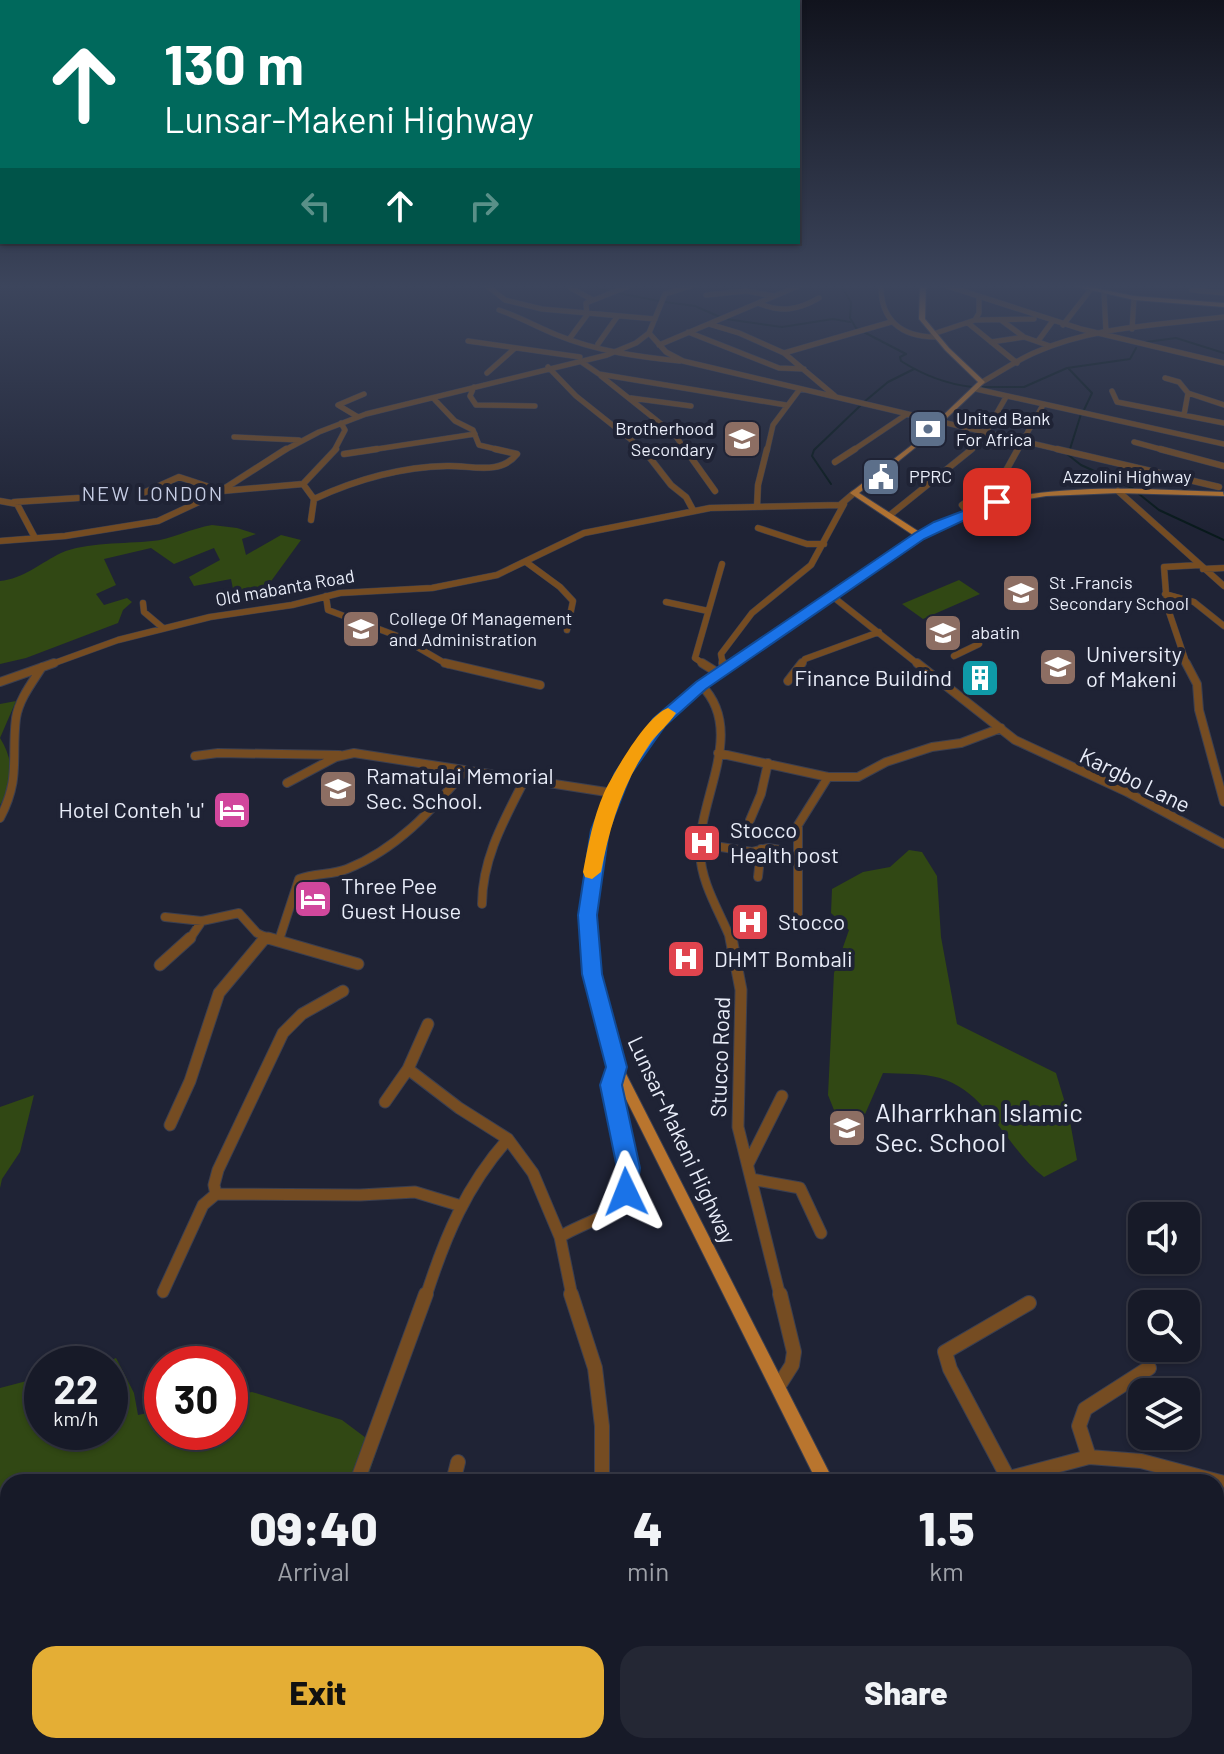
<!DOCTYPE html>
<html lang="en">
<head>
<meta charset="utf-8">
<style>
  :root { --surface:#171a28; --page:#242734; --text:#f1f3f6; --muted:#9ea1a8; --line:#363845; --accent:#e4ae35 }
  body { margin:0; font-family:Barlow,sans-serif; background:var(--page); color:var(--text); height:100vh; display:flex; flex-direction:column; font-size:30px; white-space:nowrap }
  * { box-sizing:border-box; margin:0 }
  p { font-size:26px; color:var(--muted) }
  .icon { flex:none; width:44px; height:44px; fill:none; stroke:currentColor; stroke-width:2; stroke-linecap:round; stroke-linejoin:round }
  .map { position:relative; flex:1; overflow:hidden }
  .drawer { position:absolute; left:0px; top:1474px; width:1224px; height:280px; display:flex; flex-direction:column; background:var(--surface); border-radius:24px 24px 0 0; box-shadow:0 2px 6px #0004,0 0 0 2px var(--line) }
  .drawer>* { flex:none }
  .top-card { position:absolute; left:0px; top:0px; width:800px; height:244px; box-shadow:0 2px 6px #0004,0 0 0 2px var(--line); background:#00695c; color:#fff; overflow:hidden }
  .controls { position:absolute; left:1128px; top:1202px; display:grid; gap:16px }
  .controls a { display:grid; place-items:center; width:72px; height:72px; border-radius:16px; background:var(--surface); box-shadow:0 2px 6px #0004,0 0 0 2px var(--line); font-size:40px }
  .speed { position:absolute; left:24px; top:1346px; display:flex; gap:16px; font-size:40px; font-weight:700; text-align:center }
  .speed>* { display:grid; place-content:center; width:104px; height:104px; border-radius:50%; background:var(--surface); box-shadow:0 2px 6px #0004,0 0 0 2px var(--line); line-height:1 }
  .speed small { font-size:20px; font-weight:400 }
  .speed .limit { border:12px solid #d22; background:#fff; color:#111 }
  .pin { position:absolute; display:grid; place-items:center; width:68px; height:68px; color:#fff; margin:-34px; border-radius:16px; box-shadow:0 4px 12px #0006 }
  .me { position:absolute; width:88px; margin:-44px; rotate:358deg; stroke-linejoin:round; filter:drop-shadow(0 0 6px #0008) }
  .turn { display:flex; align-items:center; gap:28px; height:168px; padding:0 32px; font-size:36px }
  .turn .icon { width:104px; height:104px; stroke-width:2.5 }
  .turn b { display:block; font-size:56px; line-height:68px }
  .lanes { display:flex; align-items:center; height:76px; padding:0 32px; background:#0003; justify-content:center; gap:40px; direction:ltr }
  .lanes .off { opacity:.35 }
  .eta { display:flex; justify-content:space-evenly; align-items:center; height:136px; text-align:center }
  .eta b { font-size:48px; font-weight:800; line-height:56px }
  .action { display:flex; gap:16px; margin-top:auto; padding:16px 32px }
  .action a { flex:1; height:92px; border-radius:24px; background:var(--accent); color:#111; font-size:32px; font-weight:800; line-height:92px; text-align:center }
  .action a+a { background:var(--page); color:var(--text) }
  .map>svg:first-child { display:block }
</style>
</head>
<body>
<div class="map">
<svg width="1224" height="1754" viewBox="0 0 1224 1754">
  <rect width="100%" height="100%" fill="#1f2335"/>
  <path fill="#314814" d="M212 525 237 528 256 534 242 539 246 555 281 535 301 540 269 584 234 594 231 579 194 586 189 577 220 560 214 548 174 564 151 548 104 559 116 585 96 594 104 605 127 598 132 602 123 610 118 623 26 658 0 664V581C23 579 42 562 61 553 86 542 125 544 152 541 170 540 192 528 212 525Z
    M959 580 980 594 923 619 902 604Z
    M16 701 0 738C14 760 14 782 0 805V704Z
    M909 850 922 852 937 876 941 937 957 1024 1056 1073 1069 1116 1077 1160 1044 1177C1006 1148 988 1092 940 1078 923 1073 901 1074 883 1073L862 1121 834 1110 828 1095 834 973 849 930 831 913 832 889 863 872 890 867Z
    M34 1095 20 1152 2 1179 0 1188V1107Z
    M116 1358 134 1393 138 1415 162 1410V1432H230V1396L252 1392 342 1420 378 1447 366 1482H8V1559L0 1568V1388L42 1377V1432H110V1364H103Z"/>
  <g fill="none" stroke-linecap="round" stroke-linejoin="round">
    <path stroke="#08191b" stroke-width="2" d="M582 284 608 291
      M841 286 851 302 850 318 856 328 906 354 900 357 901 361C923 375 946 384 972 387
      M618 293 659 301
      M665 302 695 306 720 317
      M726 319 782 327 833 319 850 322
      M1146 342 1176 338 1224 353
      M1069 369 1092 393 1083 412
      M979 387H1024L1067 368 1130 359 1136 348
      M864 402 888 382 914 369
      M1070 449 1081 414
      M1067 454 1081 465 1134 489
      M831 484 812 456 814 450 861 405
      M1139 494 1159 510 1224 540"/>
    <defs>
      <path id="minor-far4" d="M485 284 505 300 542 309 655 319
        M697 284 665 294 649 333 666 352 683 361 1065 451
        M881 284C880 320 901 337 936 337
        M941 284 1081 329 1224 363
        M571 288 593 300
        M1192 290 1224 293
        M1104 293 1106 332
        M706 295 746 291 774 296
        M758 303C781 313 798 310 819 298
        M499 310C520 317 537 327 557 335 596 351 639 357 680 361
        M975 320 1034 319
        M1001 320 1024 337 1050 346
        M968 323 1017 363
        M709 324 739 333 784 353 835 396
        M1063 325 1095 284
        M1132 329 1134 298
        M688 332 779 368 804 369
        M933 334 975 320 979 313V298
        M570 338 587 315 586 303 634 284
        M468 341 580 357
        M1038 341 1052 322
        M991 342 1024 337
        M598 344 617 317
        M659 345 803 284
        M784 353 891 322
        M580 361 599 374 786 405
        M548 367 576 396 645 451
        M487 373 514 349
        M601 376 675 435 686 451
        M1165 378 1179 382 1188 393 1184 415
        M982 382C1000 372 1017 360 1036 352 1094 326 1162 325 1224 317
        M474 387 470 396 476 405 535 406
        M976 389 1224 444
        M1112 391 1117 402 1224 423
        M1188 393 1224 405
        M631 398 691 406
        M435 400 455 421 473 430 479 445 504 451
        M358 417 338 405 364 394
        M234 437 299 440
        M1134 442 1167 451
        M283 451 319 432 366 414 607 355 636 343 649 333
        M334 451 345 430 341 423
        M364 451 475 434
        M767 451 773 425 800 389
        M852 451 907 414
        M970 451 986 432 1006 397
        M1017 451 1043 405"/>
      <path id="minor-far3" d="M643 449 671 485 686 497 693 510
        M685 449 715 491
        M1057 449 1219 487
        M1160 449 1224 466
        M344 454 377 449
        M835 462 855 449
        M303 484 314 499 311 520
        M1118 491 1224 586
        M141 494 179 477 222 491 303 484 336 449
        M314 499C355 480 401 467 447 466 470 465 500 476 517 454L495 449
        M0 501 17 504 34 536
        M14 502 78 498
        M757 507 758 485 767 449
        M968 512 962 505 1003 476 1018 449
        M890 515 972 449
        M758 528 807 544H824
        M0 541 65 536 158 521 216 494 286 449
        M526 562 560 587 573 601 567 630
        M1203 569 1224 568
        M1165 594 1194 602 1224 626
        M326 596 328 610 400 637 448 665
        M832 596 919 665
        M666 602 708 611
        M143 603 144 612 163 628
        M954 656 979 644
        M49 665 118 640 210 617 292 605 340 593 432 588 497 575 584 533 710 508 840 505 854 493
        M705 665 695 658 722 564
        M723 665 721 654 752 613 811 565 844 504
        M801 665 805 659 879 632
        M1187 665 1167 606 1164 567 1200 565"/>
      <path id="minor-far2" d="M445 663 540 685
        M702 663 718 673
        M723 663 724 669
        M917 663 1015 740 1127 792 1224 844
        M1186 663 1197 684 1199 710 1224 802
        M788 681 802 663
        M0 682 54 663
        M701 685C747 731 698 798 700 852 701 884 720 912 731 940
        M718 753 828 777H858L886 762 932 747 961 743 1001 728
        M195 756 218 753 339 755
        M287 783 336 757 354 753 613 793
        M0 818C21 778 11 758 16 718 19 699 32 683 42 667
        M750 820 761 794 768 763
        M721 847 752 852 768 848 781 850
        M758 877 761 849
        M482 904C482 859 504 820 524 781
        M165 917 202 921 239 913 257 933 272 940
        M798 928V825L828 777
        M189 940 202 921
        M263 940 266 937
        M279 940 299 879C315 873 332 875 347 869 397 849 431 811 465 771"/>
      <path id="minor-far1" d="M268 938 358 964
        M731 938 741 990 738 1127 780 1296
        M160 965 190 938
        M428 1024 408 1069 459 1108 508 1139 533 1173 560 1237 572 1296
        M385 1102 408 1069
        M170 1125 190 1081 219 993 265 938
        M748 1164 782 1096
        M751 1179 800 1188 821 1233
        M216 1194 214 1185 218 1170 283 1033 302 1014 343 991
        M560 1237C578 1225 606 1219 620 1202 648 1167 601 1110 616 1067
        M163 1292 203 1205 216 1194 360 1195 415 1192 458 1205
        M426 1296C445 1237 466 1186 508 1139"/>
      <path id="minor" d="M571 1294 595 1368 602 1426V1482
        M778 1387 792 1365 794 1352 780 1294
        M1089 1457 1079 1426 1085 1409 1149 1368
        M1008 1478 950 1369 945 1352 1029 1303
        M357 1482 426 1294
        M453 1482 458 1462
        M994 1482 1089 1457 1141 1461 1224 1483
        M188 1754 195 1746
        M393 1754 394 1746
        M413 1754 419 1746
        M922 1754 930 1746"/>
      <path id="major" d="M920 284H926L925 319 949 348 985 382 916 447 859 493 921 533C1005 477 1127 489 1223 492L1224 496 1118 493 1046 496 999 504 941 527 695 694 649 740 618 793 599 857 594 915 598 974 622 1066 834 1482H817L610 1067 586 974 582 915 589 857 608 793 643 736 689 690 916 537 850 493 912 445 978 382 945 350 919 319Z
        M1065 284H1076L1134 296 1224 303V307L1134 300Z
        M951 1746H971L975 1754H955Z"/>
    </defs>
    <use href="#minor-far4" stroke="#3b3f50" stroke-width="6"/>
    <use href="#minor-far3" stroke="#3b3f50" stroke-width="7"/>
    <use href="#minor-far2" stroke="#3b3f50" stroke-width="10"/>
    <use href="#minor-far1" stroke="#3b3f50" stroke-width="13"/>
    <use href="#minor" stroke="#3b3f50" stroke-width="16"/>
    <use href="#major" stroke="#3b3f50" stroke-width="2"/>
    <use href="#minor-far4" stroke="#754c22" stroke-width="5"/>
    <use href="#minor-far3" stroke="#754c22" stroke-width="6"/>
    <use href="#minor-far2" stroke="#754c22" stroke-width="8"/>
    <use href="#minor-far1" stroke="#754c22" stroke-width="11"/>
    <use href="#minor" stroke="#754c22" stroke-width="14"/>
    <use href="#major" fill="#b9752e" fill-rule="evenodd"/>
  </g>
  <linearGradient id="sky" x2="0" y2="1"><stop stop-color="#11131d"/><stop offset="0.54" stop-color="#3c455c"/><stop offset="1" stop-color="#3c455c" stop-opacity="0"/></linearGradient>
  <rect width="1224" height="530" fill="url(#sky)"/>
  <path fill="#1a73e8" stroke="#114b97" stroke-width="2" d="M992 500 1003 502 924 539 706 689 665 726 631 774 609 830 597 915 602 974 627 1067 622 1085 640 1168 635 1200 626 1204 618 1200 615 1192 617 1168 600 1085 606 1067 582 974 578 915 591 830 615 773 653 719 696 682 915 533 934 522Z"/>
  <path fill="#f59e0b" d="M668 708 676 713C669 724 659 732 651 742 623 783 610 825 601 872L592 879 585 877 583 872C588 846 593 818 604 793 614 772 647 715 668 708Z"/>
  <defs>
    <symbol id="bank-square" viewBox="-11 -11 22 22"><rect x="-9" y="-9" width="18" height="18" rx="4" fill="#5c6f8a" stroke="#1f2335"/><path d="M-6-4H6V4H-6ZM0-2.3a2.3 2.3 0 1 0 0 4.6a2.3 2.3 0 1 0 0-4.6Z" fill="#fff"/></symbol>
    <symbol id="school-square" viewBox="-11 -11 22 22"><rect x="-9" y="-9" width="18" height="18" rx="4" fill="#8d6e63" stroke="#1f2335"/><path d="M0-5L7-2L0 1L-7-2ZM-4 1L0 2.5L4 1V4Q0 6-4 4Z" fill="#fff"/></symbol>
    <symbol id="civic-square" viewBox="-11 -11 22 22"><rect x="-9" y="-9" width="18" height="18" rx="4" fill="#5c6f8a" stroke="#1f2335"/><path d="M-.6-6.5H3V-4.5H.6V-3L4-1V1h2V6H-6V1h2V-1L-.6-3ZM-1.2 2.5V6h2.4V2.5Z" fill="#fff"/></symbol>
    <symbol id="university-square" viewBox="-11 -11 22 22"><rect x="-9" y="-9" width="18" height="18" rx="4" fill="#8d6e63" stroke="#1f2335"/><path d="M0-5L7-2L0 1L-7-2ZM-4 1L0 2.5L4 1V4Q0 6-4 4Z" fill="#fff"/></symbol>
    <symbol id="building-square" viewBox="-11 -11 22 22"><rect x="-9" y="-9" width="18" height="18" rx="4" fill="#0f9aa8" stroke="#1f2335"/><path d="M-4-6H4V6H1V3H-1V6H-4ZM-2.5-4.3h1.7v1.8h-1.7ZM.8-4.3h1.7v1.8H.8ZM-2.5-1h1.7V.8h-1.7ZM.8-1h1.7V.8H.8Z" fill="#fff"/></symbol>
    <symbol id="hotel-square" viewBox="-11 -11 22 22"><rect x="-9" y="-9" width="18" height="18" rx="4" fill="#d1479c" stroke="#1f2335"/><path d="M-6-4.5h1.5V1H6V5H4.5V3h-9V5H-6ZM-4 0a1.8 1.8 0 1 1 3.6 0ZM.5 0V-2.5h3Q6-2.5 6 0Z" fill="#fff"/></symbol>
    <symbol id="hospital-square" viewBox="-11 -11 22 22"><rect x="-9" y="-9" width="18" height="18" rx="4" fill="#e0444e" stroke="#1f2335"/><path d="M-5-5h3v3.5h4V-5h3V5h-3V1.5h-4V5h-3Z" fill="#fff"/></symbol>
  </defs>
  <g fill-rule="evenodd">
    <use href="#bank-square" x="906" y="407" width="44" height="44"/>
    <use href="#school-square" x="720" y="417" width="44" height="44"/>
    <use href="#civic-square" x="859" y="455" width="44" height="44"/>
    <use href="#school-square" x="999" y="571" width="44" height="44"/>
    <use href="#university-square" x="339" y="607" width="44" height="44"/>
    <use href="#university-square" x="921" y="611" width="44" height="44"/>
    <use href="#university-square" x="1036" y="645" width="44" height="44"/>
    <use href="#building-square" x="958" y="656" width="44" height="44"/>
    <use href="#school-square" x="316" y="767" width="44" height="44"/>
    <use href="#hotel-square" x="210" y="788" width="44" height="44"/>
    <use href="#hospital-square" x="680" y="821" width="44" height="44"/>
    <use href="#hotel-square" x="291" y="877" width="44" height="44"/>
    <use href="#hospital-square" x="728" y="900" width="44" height="44"/>
    <use href="#hospital-square" x="664" y="937" width="44" height="44"/>
    <use href="#school-square" x="825" y="1106" width="44" height="44"/>
  </g>
  <g text-anchor="middle" stroke-width="8" stroke-linejoin="round" paint-order="stroke">
    <g font-size="18" fill="#e9edf9" stroke="#1f2335" text-anchor="start">
      <text x="956" y="425">United Bank<tspan x="956" dy="21">For Africa</tspan></text>
      <text x="714" y="435" text-anchor="end">Brotherhood<tspan x="714" dy="21">Secondary</tspan></text>
      <text x="909" y="483">PPRC</text>
      <text x="1049" y="589">St .Francis<tspan x="1049" dy="21">Secondary School</tspan></text>
      <text x="389" y="625">College Of Management<tspan x="389" dy="21">and Administration</tspan></text>
      <text x="971" y="639">abatin</text>
    </g>
    <g font-size="18" fill="#e9edf9" stroke="#1f2335">
      <text x="1127" y="483">Azzolini Highway</text>
      <text transform="translate(285 588) rotate(-10)" y="6">Old mabanta Road</text>
    </g>
    <g font-size="20" letter-spacing="2" fill="#c5cce3" stroke="#1f2335">
      <text x="153" y="501">NEW LONDON</text>
    </g>
    <g font-size="22" fill="#e9edf9" stroke="#1f2335" text-anchor="start">
      <text x="1086" y="662">University<tspan x="1086" dy="25">of Makeni</tspan></text>
      <text x="952" y="686" text-anchor="end">Finance Buildind</text>
      <text x="366" y="784">Ramatulai Memorial<tspan x="366" dy="25">Sec. School.</tspan></text>
      <text x="204" y="818" text-anchor="end">Hotel Conteh 'u'</text>
      <text x="730" y="838">Stocco<tspan x="730" dy="25">Health post</tspan></text>
      <text x="341" y="894">Three Pee<tspan x="341" dy="25">Guest House</tspan></text>
      <text x="778" y="930">Stocco</text>
      <text x="714" y="967">DHMT Bombali</text>
    </g>
    <g font-size="22" fill="#e9edf9" stroke="#1f2335">
      <text transform="translate(1135 780) rotate(26)" y="8">Kargbo Lane</text>
      <text transform="translate(720 1057) rotate(-88)" y="8">Stucco Road</text>
      <text transform="translate(682 1140) rotate(65)" y="8">Lunsar-Makeni Highway</text>
    </g>
    <g font-size="26" fill="#e9edf9" stroke="#1f2335" text-anchor="start">
      <text x="875" y="1122">Alharrkhan Islamic<tspan x="875" dy="30">Sec. School</tspan></text>
    </g>
  </g>
</svg>
<div class="controls">
<a><svg class="icon" aria-label="sound" viewBox="0 0 24 24"><path d="M4 9h4l5-4v14l-5-4H4zM17 9q2 3 0 6"/></svg></a>
<a><svg class="icon" aria-label="search" viewBox="0 0 24 24"><circle cx="10" cy="10" r="6"/><path d="M15 15l6 6"/></svg></a>
<a><svg class="icon" aria-label="layers" viewBox="0 0 24 24"><path d="M12 4l9 5-9 5-9-5zM3 14l9 5 9-5"/></svg></a>
</div>
<div class="speed"><div>22<small>km/h</small></div><div class="limit">30</div></div>
<div class="pin" style="left:997px;top:502px;background:#d93025"><svg class="icon" aria-label="arrive" viewBox="0 0 24 24"><path d="M6 21V4h12l-3 4 3 4H6"/></svg></div>
<svg class="me" style="left:626px;top:1192px" viewBox="-20 -20 40 40"><path d="M0-17L14 15 0 8-14 15z" fill="#1a73e8" stroke="#fff" stroke-width="4"/></svg>
<div class="top-card">
<div class="turn"><svg class="icon" aria-label="ahead" viewBox="0 0 24 24"><path d="M12 20V5M6 11l6-6 6 6"/></svg><div><b>130 m</b>Lunsar-Makeni Highway</div></div>
<div class="lanes"><svg class="icon off" aria-label="left" viewBox="0 0 24 24"><path d="M17 20v-9H6M10 6l-5 5 5 5"/></svg><svg class="icon" aria-label="ahead" viewBox="0 0 24 24"><path d="M12 20V5M6 11l6-6 6 6"/></svg><svg class="icon off" aria-label="right" viewBox="0 0 24 24"><path d="M7 20v-9h11M14 6l5 5-5 5"/></svg></div>
</div>
<section class="drawer">
<div class="eta">
<div><b>09:40</b><p>Arrival</p></div>
<div><b>4</b><p>min</p></div>
<div><b>1.5</b><p>km</p></div>
</div>
<div class="action"><a>Exit</a><a>Share</a></div>
</section>
</div>
</body>
</html>
